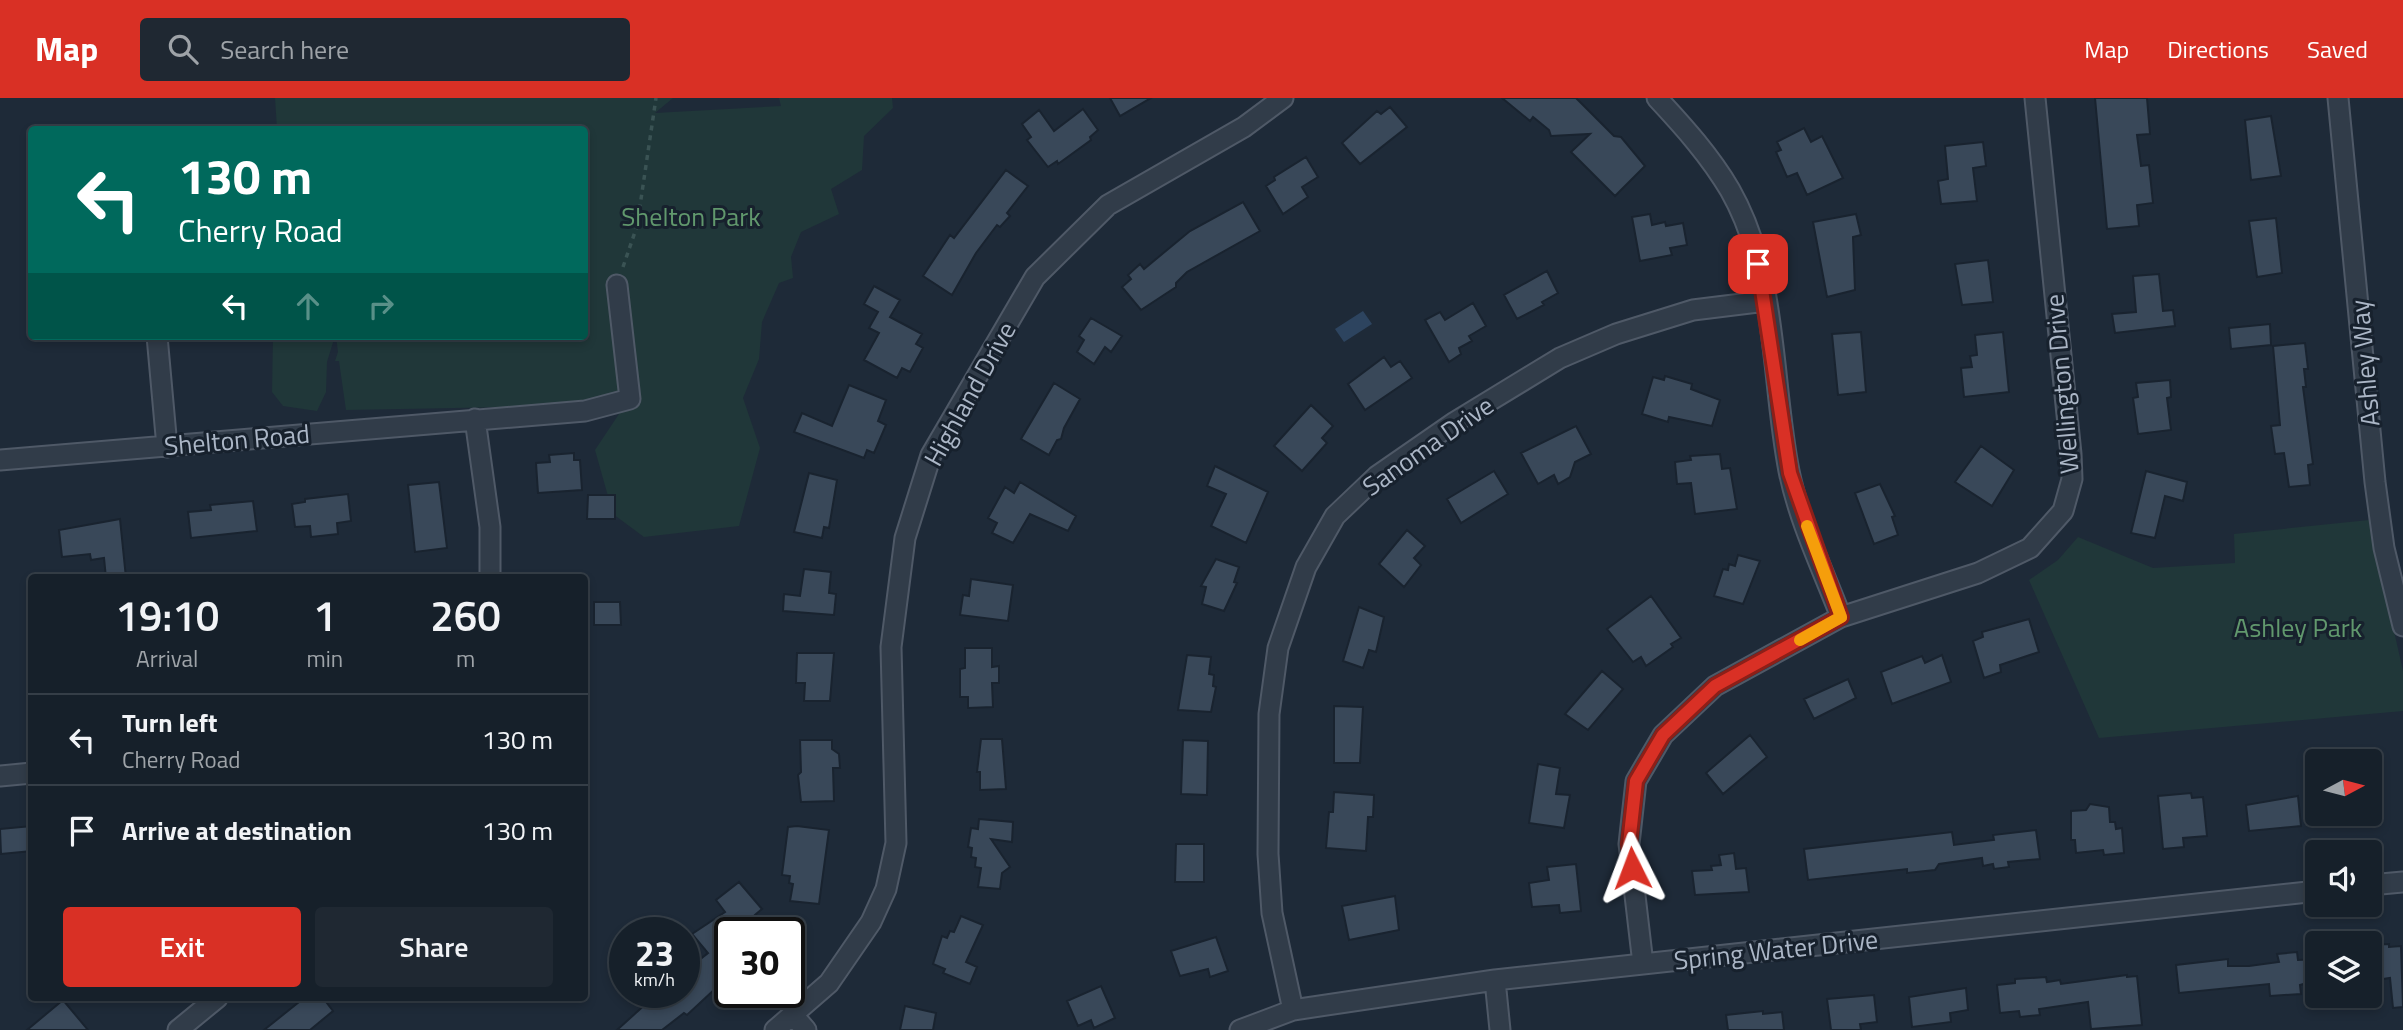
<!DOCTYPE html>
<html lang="en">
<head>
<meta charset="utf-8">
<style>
  :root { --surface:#16202a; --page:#1f2832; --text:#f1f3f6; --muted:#9ea3a8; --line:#353e47; --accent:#d93025 }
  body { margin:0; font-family:"Titillium Web",sans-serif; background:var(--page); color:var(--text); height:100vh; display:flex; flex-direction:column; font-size:26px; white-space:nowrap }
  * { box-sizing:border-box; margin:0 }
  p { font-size:23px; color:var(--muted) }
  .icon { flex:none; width:38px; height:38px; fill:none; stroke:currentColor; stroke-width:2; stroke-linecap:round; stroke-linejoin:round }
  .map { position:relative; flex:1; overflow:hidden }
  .details { position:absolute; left:28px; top:476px; width:560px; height:427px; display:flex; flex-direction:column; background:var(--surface); border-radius:7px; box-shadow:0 4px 10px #0003,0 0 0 2px var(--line) }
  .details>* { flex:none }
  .hud { position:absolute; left:28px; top:28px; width:560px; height:214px; border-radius:7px; box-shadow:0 4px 10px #0003,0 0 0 2px var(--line); background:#00695c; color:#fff; overflow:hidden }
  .needle { width:46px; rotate:83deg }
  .fabs { position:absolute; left:2305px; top:651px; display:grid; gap:14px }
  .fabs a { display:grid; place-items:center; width:77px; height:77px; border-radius:7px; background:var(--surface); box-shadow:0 4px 10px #0003,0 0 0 2px var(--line); font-size:35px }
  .speed { position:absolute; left:609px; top:819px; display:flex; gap:14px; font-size:35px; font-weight:700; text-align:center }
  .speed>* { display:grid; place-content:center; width:91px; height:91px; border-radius:50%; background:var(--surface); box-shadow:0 4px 10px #0003,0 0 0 2px var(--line); line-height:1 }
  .speed small { font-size:18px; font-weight:400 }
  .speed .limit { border:4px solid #111; border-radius:10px; background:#fff; color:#111 }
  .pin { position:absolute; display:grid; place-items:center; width:60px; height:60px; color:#fff; margin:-30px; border-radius:14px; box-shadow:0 4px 10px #0006 }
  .me { position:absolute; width:77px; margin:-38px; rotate:357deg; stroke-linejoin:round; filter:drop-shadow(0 0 5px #0008) }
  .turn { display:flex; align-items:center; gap:24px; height:147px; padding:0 35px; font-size:32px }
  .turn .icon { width:91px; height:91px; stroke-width:2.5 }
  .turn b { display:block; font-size:49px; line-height:60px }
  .lanes { display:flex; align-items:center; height:66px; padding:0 35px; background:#0003; justify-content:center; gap:35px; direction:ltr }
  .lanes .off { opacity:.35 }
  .eta { display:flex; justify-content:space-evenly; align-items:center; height:119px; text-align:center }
  .eta b { font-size:42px; font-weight:600; line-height:49px }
  .action { display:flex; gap:14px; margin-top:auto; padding:14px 35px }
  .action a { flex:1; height:80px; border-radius:7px; background:var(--accent); color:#fff; font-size:28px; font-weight:600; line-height:80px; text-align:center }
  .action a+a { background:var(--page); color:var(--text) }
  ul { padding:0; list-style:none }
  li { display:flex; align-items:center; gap:21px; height:91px; padding:0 35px; border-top:2px solid var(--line) }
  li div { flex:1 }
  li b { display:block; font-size:26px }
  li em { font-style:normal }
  header { display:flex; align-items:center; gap:42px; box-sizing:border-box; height:98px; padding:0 35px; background:var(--accent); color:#fff }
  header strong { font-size:33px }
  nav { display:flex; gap:38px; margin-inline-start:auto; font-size:24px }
  .search { width:490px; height:63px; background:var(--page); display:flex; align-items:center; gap:18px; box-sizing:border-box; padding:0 24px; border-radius:7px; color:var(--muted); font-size:26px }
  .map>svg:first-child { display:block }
</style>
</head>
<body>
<header>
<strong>Map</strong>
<div class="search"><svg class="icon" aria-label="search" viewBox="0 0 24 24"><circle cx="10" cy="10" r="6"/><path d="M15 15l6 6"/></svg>Search here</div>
<nav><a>Map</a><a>Directions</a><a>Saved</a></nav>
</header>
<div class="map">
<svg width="2403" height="932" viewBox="0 0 2403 932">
  <rect width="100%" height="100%" fill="#1e2a38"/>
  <path fill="#203739" d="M275 0H673L655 15 781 8 779 0H892L893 10 864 38 862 72 831 91 839 116 801 134 791 159 793 180 779 185 762 224 759 261 743 300 760 350 739 428 644 439 613 416 595 352 625 307 346 312 339 263H335L338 254 336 238H584V32L277 31Z
    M273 238H335L327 264 326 294 317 313 283 308 272 294Z
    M2369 422 2403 573V613L2099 640 2029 482 2058 462 2078 439 2153 470 2235 465 2234 436Z"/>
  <path fill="#2d445f" d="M1363 213 1372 226 1344 244 1335 231Z"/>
  <path fill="#394859" stroke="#19232f" stroke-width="2" d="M1110 0H1151L1120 18Z
    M1502 0H1576L1614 38 1621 39 1645 68 1615 98 1571 54 1590 36 1551 38 1549 32 1533 19 1530 23Z
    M2095 0H2147L2150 36 2137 37 2141 68 2149 67 2153 105 2137 107 2139 128 2107 131Z
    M1390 9 1407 29 1360 66 1342 45 1377 13 1381 16Z
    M1083 11 1098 32 1090 39 1091 42 1058 66 1057 63 1048 69 1027 42 1031 39 1022 26 1039 12 1054 33Z
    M2271 18 2281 78 2251 82 2245 22Z
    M1804 30 1811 44 1822 38 1843 80 1807 97 1797 75 1787 79 1776 54 1781 52 1777 44Z
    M1983 44 1986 68 1973 70 1977 103 1941 106 1938 83 1948 81 1945 48Z
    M1306 59 1318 79 1302 89 1308 99 1283 116 1266 88 1275 82 1274 79Z
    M1006 72 1028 88 1007 115 1010 118 1000 129 997 127 976 155 952 197 923 178 950 137 954 140Z
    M1243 104 1260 133 1187 174 1176 185V189L1141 212 1122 189 1131 181 1128 177 1140 166 1144 171 1190 133Z
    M1650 116 1652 127 1665 124 1666 128 1683 125 1687 147 1670 150 1672 157 1640 163 1632 119Z
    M1856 116 1861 137 1853 139 1855 192 1827 199 1813 124Z
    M2276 120 2282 175 2257 179 2249 123Z
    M1988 162 1993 204 1962 207 1955 166Z
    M1547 173 1558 195 1542 204 1544 207 1517 221 1504 197Z
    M2159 176 2163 213 2173 212 2175 228 2115 235 2112 216 2136 214 2133 178Z
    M874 188 900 202 890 219 922 236 916 246 923 250 910 274 902 270 897 280 864 262 879 235 869 230 878 214 864 206Z
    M1473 205 1486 228 1469 238 1472 243 1459 250 1461 256 1449 264 1425 222 1440 214 1445 222Z
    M1091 220 1122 238 1111 254 1105 249 1094 266 1077 254 1084 242 1079 238Z
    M2270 226 2271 247 2231 251 2229 230Z
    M1861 234 1866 294 1838 297 1832 236Z
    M2003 234 2009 294 1964 299 1961 270 1972 269 1970 258 1977 257 1975 237Z
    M2305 245 2308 271H2304L2306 289H2303L2313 366 2308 367 2310 387 2289 389 2284 355 2275 356 2271 328 2280 327 2273 248Z
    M1384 259 1391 269 1400 263 1412 280 1365 312 1348 286Z
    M1665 278 1692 286 1691 291 1720 302 1712 328 1669 319 1668 324 1642 316 1653 279 1664 282Z
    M2170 282 2171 299 2167 300 2171 332 2138 336 2133 300 2138 299 2136 285Z
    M1054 285 1080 301 1064 330 1061 341 1057 342 1049 357 1021 341Z
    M849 287 886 302 878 323 886 327 874 355 867 352 864 360 794 334 802 315 832 328Z
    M1311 307 1333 328 1322 340 1327 345 1302 373 1274 348Z
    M1576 328 1591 356 1575 364 1570 379 1558 386 1554 377 1538 386 1521 355Z
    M1981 348 2014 372 1992 408 1955 384Z
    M574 355V362H580L582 392 538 395 536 365 550 364 549 357Z
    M1720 356 1722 371 1730 370 1737 411 1695 416 1691 385 1677 386 1675 364 1691 362 1690 358Z
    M1215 368 1268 394 1246 445 1211 428 1226 396 1207 388Z
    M1494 373 1508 396 1461 425 1447 401Z
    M2146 373 2187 384 2183 403 2165 398 2155 440 2131 435Z
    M809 375 837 382 829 430 824 429 822 440 794 434Z
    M439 384 447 450 415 454 408 387Z
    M1020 384 1076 418 1068 433 1030 416 1013 445 992 435 997 425 988 420 1005 389 1014 395Z
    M1880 386 1895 418 1892 419 1898 437 1874 446 1855 395Z
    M348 396 351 423 337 425 338 436 311 439 310 428 295 429 292 406 305 404V401Z
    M588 397H615V421H587Z
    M253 403 257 433 191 440 188 414 211 412 210 407Z
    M120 421 126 480H106L104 460 91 462 90 456 62 459 59 432Z
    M1407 432 1425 448 1414 460 1421 467 1404 489 1379 466Z
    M1738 457 1760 463 1743 506 1714 498 1723 471 1728 472 1729 466 1735 468Z
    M1216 461 1239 469 1234 484 1237 485 1224 513 1202 506 1206 489 1201 488Z
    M804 471 831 474 829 495 836 496 834 517 783 513 784 496 800 498Z
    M971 481 1013 487 1008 523 960 517 963 497 969 498Z
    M1651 498 1681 540 1671 546 1673 549 1646 568 1641 559 1633 564 1607 531Z
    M594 504H620L621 527H594Z
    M1359 509 1384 519 1376 554 1369 552 1363 570 1343 563Z
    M2029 521 2039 554 2000 567 2001 574 1984 580 1973 543 1983 539 1982 534Z
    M965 550H992V569L999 568V585H992L993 609 968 610V599H960V571L965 570Z
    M797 555H834L830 603H804L805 585H796Z
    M1187 557 1211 559 1209 576 1214 577 1213 588 1216 589 1211 614 1178 612Z
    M1942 557 1951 584 1892 606 1881 574 1922 558 1925 565Z
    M1602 573 1623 591 1588 632 1565 616Z
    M1848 581 1856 600 1814 621 1804 601Z
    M1334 608 1363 609 1360 665H1334Z
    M1750 637 1767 659 1723 696 1706 675Z
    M981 641H1002L1006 691 980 692V674H977Z
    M800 642H832V651L839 656 840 670H833L834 703 801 704 798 677 801 674Z
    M1183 642 1208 643 1207 697 1181 696Z
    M1538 666 1560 670 1556 696 1570 697 1564 730 1529 725Z
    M1334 694 1374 697 1373 719H1368L1366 753 1326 750 1329 714H1333Z
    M2191 695 2192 700 2203 699 2207 738 2183 740 2184 749 2163 751 2158 698Z
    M2298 698 2301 728 2249 733 2246 707Z
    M2090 706 2109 709 2110 724H2115L2116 731 2122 730 2124 755 2104 757 2103 752 2076 755 2075 742H2071V713L2086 712Z
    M979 721 1013 724 1012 744 991 741 1010 769 1002 775 1000 791 978 789 981 770 975 769 976 760 971 759 972 750 968 749 971 730 978 731Z
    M32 728V753L1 756 0 731Z
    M797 728 829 732 819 806 790 803 793 786 789 785 790 778 782 777 788 729Z
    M2036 732 2040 761 2008 764 2009 769 1994 771 1993 766 1983 768 1982 760 1939 766 1935 772 1907 775V771L1808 782 1804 751 1952 734 1954 747 1994 742 1993 737Z
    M1176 746H1204V784H1175Z
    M1734 755 1736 771 1746 770 1749 794 1695 797 1692 773 1712 772 1711 768 1721 767 1719 757Z
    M1576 766 1581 813 1560 815 1559 807 1532 809 1529 785 1549 782 1547 769Z
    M739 784 762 811 755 817 769 835H730V877L687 917 684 915 662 932H617L659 894H684V874L708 855 692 836 725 814 716 802Z
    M1395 798 1399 832 1349 842 1342 808Z
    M961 818 983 827 966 864 977 869 970 886 943 875 945 871 933 866 942 838 947 840 950 833 954 834Z
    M1216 839 1228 873 1210 879 1208 871 1180 878 1171 853Z
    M2389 846V849L2401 848 2403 909 2393 910 2390 880 2370 883V847Z
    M2297 854 2298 862 2317 861V882L2300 887 2301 896 2270 898 2269 886 2179 895 2176 867 2228 861V868H2249L2279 864 2277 856Z
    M2127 877V879L2137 878 2142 927 2091 931 2088 904 2039 911 2040 917 2020 919 2019 913 2000 915 1997 887 2015 885V881L2046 879 2047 884 2060 882 2061 886Z
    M1101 888 1115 920 1094 930 1091 922 1078 928 1067 903Z
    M1966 890 1968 912 1950 915 1951 924 1912 929 1909 899Z
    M1874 897 1877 924 1860 926 1861 932H1831L1827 901Z
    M304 900H323L333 913 310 932H264Z
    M63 902 88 932H27Z
    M905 908 936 915 933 932H900Z
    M1763 913V916L1782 914 1784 932H1728L1726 917Z"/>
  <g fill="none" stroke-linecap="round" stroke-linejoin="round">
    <defs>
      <path id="minor" d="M1657 0C1684 29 1710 58 1730 92 1778 176 1771 281 1789 373 1799 423 1823 472 1841 519
        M2338 0 2375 384 2384 450 2403 528
        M157 238 167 349
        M475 321 490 429V480
        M0 362 585 313 630 301 617 187
        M0 678 32 675
        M2370 787 2403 784
        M1643 866 1629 746 1636 683 1663 637 1715 588 1841 519 1978 475 2030 450 2063 413 2072 381 2071 356 2035 0
        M1495 882 1500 932
        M1293 912 1272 815 1268 756 1269 616 1278 550 1306 469 1335 418 1377 378 1455 324 1560 260 1616 236 1693 212 1766 203
        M793 917 806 932
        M178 932 217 900
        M775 932 829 885 871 824 886 791 896 745 891 549 905 440 931 357 1035 179 1108 107 1244 29 1283 0
        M1240 932 1293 912 1495 882 2317 793"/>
    </defs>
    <use href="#minor" stroke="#4f5967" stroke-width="23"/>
    <path stroke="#3a5354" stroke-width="3.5" stroke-dasharray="5 5" stroke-linecap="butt" d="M623 169 637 128 656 0"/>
    <use href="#minor" stroke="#313c49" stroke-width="19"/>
  </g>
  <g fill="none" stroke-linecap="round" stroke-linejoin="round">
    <defs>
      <path id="route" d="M1632 770 1629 746 1636 683 1663 637 1715 588 1841 519 1790 375 1758 166"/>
    </defs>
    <use href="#route" stroke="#8d1f18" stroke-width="18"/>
    <use href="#route" stroke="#d93025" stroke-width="12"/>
    <path stroke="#f59e0b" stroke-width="12" d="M1800 542 1841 519 1807 428"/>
  </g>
  <g text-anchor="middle" stroke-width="6" stroke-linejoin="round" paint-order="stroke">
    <g font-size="26" fill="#61986d" stroke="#17212d">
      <text x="691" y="128">Shelton Park</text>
      <text x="2298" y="539">Ashley Park</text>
    </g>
    <g font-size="26" fill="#abb6c6" stroke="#17212d">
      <text transform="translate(2365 265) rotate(-95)" y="9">Ashley Way</text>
      <text transform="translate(2062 286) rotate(-95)" y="9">Wellington Drive</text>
      <text transform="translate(970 296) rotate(-61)" y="9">Highland Drive</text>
      <text transform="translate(237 342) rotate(-5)" y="9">Shelton Road</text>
      <text transform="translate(1428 348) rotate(-35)" y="9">Sanoma Drive</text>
      <text transform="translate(1776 852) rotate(-6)" y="9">Spring Water Drive</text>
    </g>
  </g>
</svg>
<div class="fabs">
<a><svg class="needle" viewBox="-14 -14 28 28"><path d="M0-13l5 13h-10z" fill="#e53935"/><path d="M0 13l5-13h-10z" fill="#9ea3a8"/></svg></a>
<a><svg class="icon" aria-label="sound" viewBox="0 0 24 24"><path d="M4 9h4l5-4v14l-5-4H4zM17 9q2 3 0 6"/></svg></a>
<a><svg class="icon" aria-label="layers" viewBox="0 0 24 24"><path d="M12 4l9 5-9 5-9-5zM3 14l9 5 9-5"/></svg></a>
</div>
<div class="speed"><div>23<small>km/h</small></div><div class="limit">30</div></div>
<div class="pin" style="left:1758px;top:166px;background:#d93025"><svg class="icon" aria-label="arrive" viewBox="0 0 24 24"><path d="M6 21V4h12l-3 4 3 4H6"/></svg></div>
<svg class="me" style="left:1632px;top:770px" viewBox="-20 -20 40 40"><path d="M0-17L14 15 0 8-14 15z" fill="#d93025" stroke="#fff" stroke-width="4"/></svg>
<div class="hud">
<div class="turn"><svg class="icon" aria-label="left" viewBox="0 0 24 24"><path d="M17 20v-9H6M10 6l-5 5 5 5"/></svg><div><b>130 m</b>Cherry Road</div></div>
<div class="lanes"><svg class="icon" aria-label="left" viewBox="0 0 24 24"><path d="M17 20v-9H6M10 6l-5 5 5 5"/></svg><svg class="icon off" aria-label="ahead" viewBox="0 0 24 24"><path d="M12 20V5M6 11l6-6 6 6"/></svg><svg class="icon off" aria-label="right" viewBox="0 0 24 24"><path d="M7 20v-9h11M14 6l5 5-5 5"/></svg></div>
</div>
<section class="details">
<div class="eta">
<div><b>19:10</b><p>Arrival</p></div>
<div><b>1</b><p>min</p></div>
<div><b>260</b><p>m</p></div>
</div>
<ul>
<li><svg class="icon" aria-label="left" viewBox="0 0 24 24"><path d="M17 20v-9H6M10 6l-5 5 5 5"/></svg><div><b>Turn left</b><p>Cherry Road</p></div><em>130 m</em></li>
<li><svg class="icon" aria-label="arrive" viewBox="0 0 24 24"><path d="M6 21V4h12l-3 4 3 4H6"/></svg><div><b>Arrive at destination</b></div><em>130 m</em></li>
</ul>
<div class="action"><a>Exit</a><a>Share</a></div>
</section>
</div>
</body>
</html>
